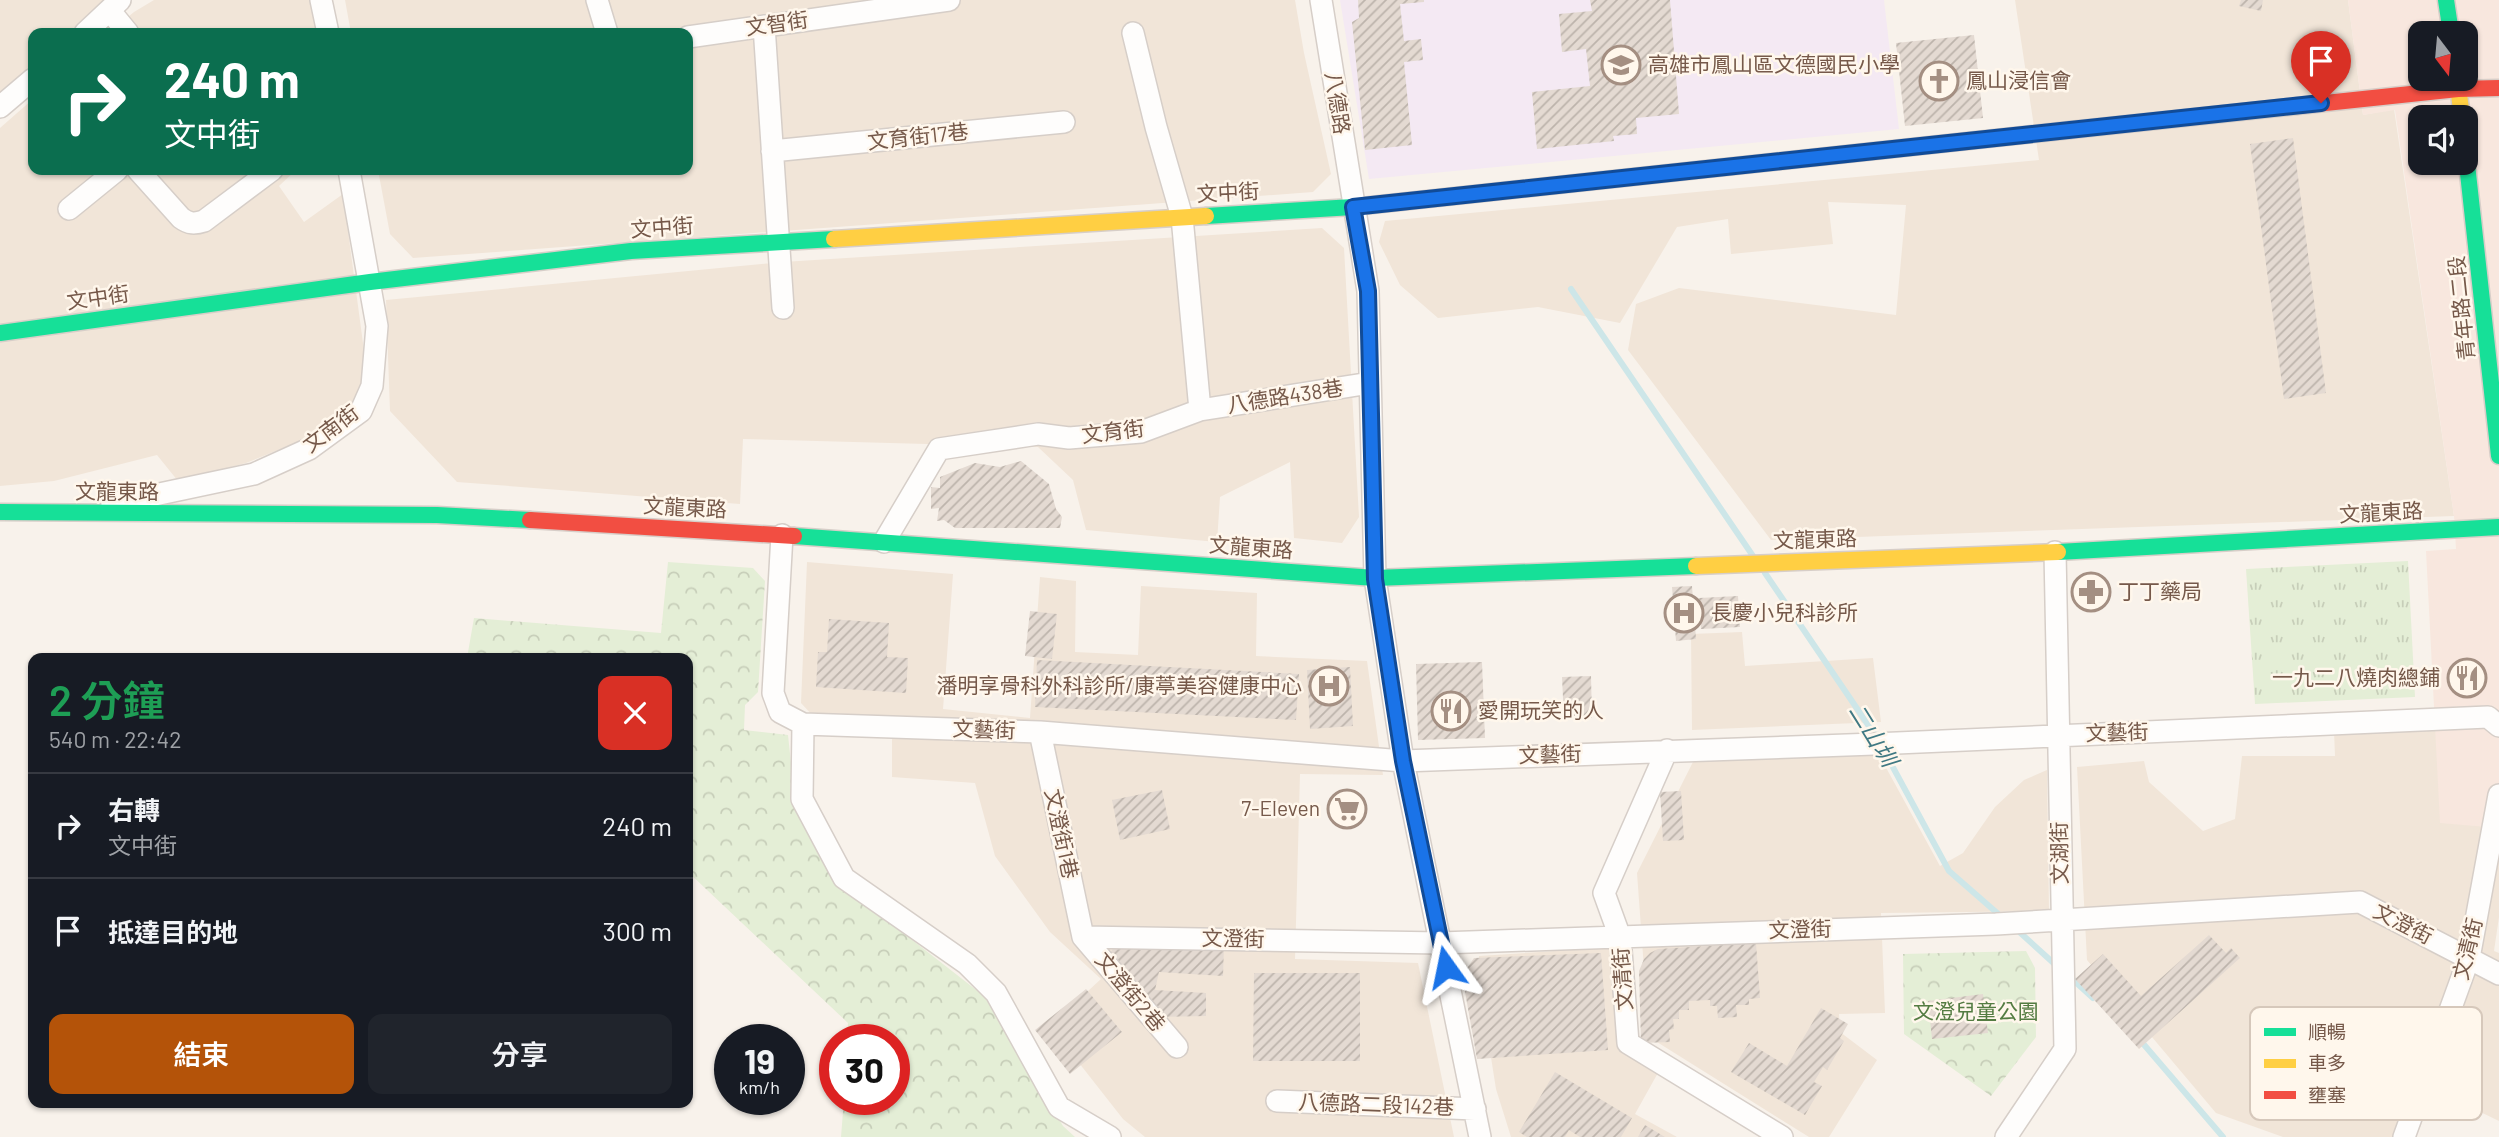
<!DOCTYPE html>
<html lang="zh-TW">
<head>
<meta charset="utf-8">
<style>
  :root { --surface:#171b24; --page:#20242c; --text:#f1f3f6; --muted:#9ea1a6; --line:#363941; --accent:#b45309 }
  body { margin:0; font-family:Barlow,"Noto Sans TC",sans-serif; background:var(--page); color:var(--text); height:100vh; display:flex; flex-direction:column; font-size:26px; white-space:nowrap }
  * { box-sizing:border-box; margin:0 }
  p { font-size:23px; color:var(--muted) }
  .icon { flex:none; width:38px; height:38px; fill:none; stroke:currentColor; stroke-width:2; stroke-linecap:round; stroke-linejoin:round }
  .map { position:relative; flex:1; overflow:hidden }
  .sheet { position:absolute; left:28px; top:653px; width:665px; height:455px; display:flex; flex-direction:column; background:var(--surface); border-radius:14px; box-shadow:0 2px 5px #0004 }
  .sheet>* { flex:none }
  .banner { position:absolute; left:28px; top:28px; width:665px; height:147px; border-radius:14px; box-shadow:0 2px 5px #0004; background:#0b6e4f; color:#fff; overflow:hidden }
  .needle { width:46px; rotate:164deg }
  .tools { position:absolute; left:2408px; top:21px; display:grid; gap:14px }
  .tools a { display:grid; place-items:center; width:70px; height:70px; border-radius:14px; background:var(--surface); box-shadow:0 2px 5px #0004; font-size:35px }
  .speed { position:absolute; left:714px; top:1024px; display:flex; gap:14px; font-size:35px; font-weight:700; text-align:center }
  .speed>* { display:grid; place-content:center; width:91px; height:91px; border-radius:50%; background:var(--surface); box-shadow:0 2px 5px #0004; line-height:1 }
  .speed small { font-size:18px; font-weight:400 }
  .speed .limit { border:10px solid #d22; background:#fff; color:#111 }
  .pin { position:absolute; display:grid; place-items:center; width:60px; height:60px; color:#fff; margin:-72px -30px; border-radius:50% 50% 50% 0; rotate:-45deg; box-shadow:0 0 7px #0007 }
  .pin .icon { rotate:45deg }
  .me { position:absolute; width:77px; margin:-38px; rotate:348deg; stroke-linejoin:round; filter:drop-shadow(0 0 5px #0008) }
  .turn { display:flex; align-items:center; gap:24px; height:147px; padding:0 21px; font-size:32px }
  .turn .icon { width:91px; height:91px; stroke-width:2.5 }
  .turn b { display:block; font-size:49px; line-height:60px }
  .round { display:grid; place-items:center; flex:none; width:74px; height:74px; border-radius:14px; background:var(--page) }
  .overview { display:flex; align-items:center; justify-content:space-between; height:119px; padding:0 21px }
  h1 { font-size:42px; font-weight:600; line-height:52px; color:#1e9e55 }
  .cta { display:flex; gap:14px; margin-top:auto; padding:14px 21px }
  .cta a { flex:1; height:80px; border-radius:14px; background:var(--accent); color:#fff; font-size:28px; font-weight:600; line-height:80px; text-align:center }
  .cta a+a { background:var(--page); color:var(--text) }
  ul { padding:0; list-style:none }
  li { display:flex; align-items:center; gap:21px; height:105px; padding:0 21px; border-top:2px solid var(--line) }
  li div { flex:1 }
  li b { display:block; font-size:26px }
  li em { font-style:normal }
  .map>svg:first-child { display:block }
</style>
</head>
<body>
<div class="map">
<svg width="2499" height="1137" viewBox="0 0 2499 1137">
  <defs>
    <pattern id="grass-tufts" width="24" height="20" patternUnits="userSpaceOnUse" patternTransform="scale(1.75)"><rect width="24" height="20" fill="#e4eed6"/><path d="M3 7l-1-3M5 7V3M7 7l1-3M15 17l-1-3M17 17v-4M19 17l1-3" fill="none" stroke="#c7ceb9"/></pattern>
    <pattern id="forest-crowns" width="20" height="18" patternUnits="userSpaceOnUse" patternTransform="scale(1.75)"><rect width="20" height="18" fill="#e4eed6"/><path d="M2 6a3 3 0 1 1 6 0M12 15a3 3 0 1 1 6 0" fill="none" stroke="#c7ceb9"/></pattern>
    <pattern id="building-hatch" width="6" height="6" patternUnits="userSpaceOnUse" patternTransform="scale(1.75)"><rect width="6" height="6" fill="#e4dad2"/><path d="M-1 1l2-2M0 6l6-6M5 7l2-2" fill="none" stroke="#bdb4ac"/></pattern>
  </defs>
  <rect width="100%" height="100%" fill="#f8f2eb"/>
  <path fill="#f1e5d8" d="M0 0H104L68 33H33V65L0 95Z
    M154 0H310L316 33H109L134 12Z
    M345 0H1295L1304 53 1331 174 1313 192 413 258 390 234 378 170H688V33H351Z
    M2015 0H2348L2363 115 2394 109 2454 516 1771 540 1628 350 1636 304 1679 288 1896 315 1906 205 1828 202 1833 244 1731 254 1728 219 1677 227 1620 323 1538 307 1438 318 1400 285 1379 242 1385 221 2039 160Z
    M33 99V170H296L279 186 304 222 343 194 367 373 356 400 305 439 246 463 178 481 157 455 54 481 0 486V128Z
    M1322 228 1344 248 1359 517 1342 543 1294 538 1290 462 1220 497 1217 542 1086 530 1073 480 1038 447 743 439 740 504 457 482 390 411 386 300 783 262Z
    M807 562 953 574 943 709 1030 718 1040 577 1076 581 1075 652 1138 655 1141 586 1257 593 1256 656 1367 661 1383 775 1300 774 1295 959 1418 963 1454 1137H1145L1123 1119 1050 1026 1101 979 1050 932 995 856 975 783 892 777V737L827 731 801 703Z
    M1742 632 1745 666 1873 658 1881 722 1692 730 1691 634Z
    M2435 728 2499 828V917L2494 951 2499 953V1121L2435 1090 2416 1137H2283L2216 1113 2087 960 2077 767 2144 761 2149 782 2203 831 2235 819 2242 756H2335L2334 731Z
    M1878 753 1940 866 1963 853 1995 807 2024 780 2047 770 2049 911 1881 913 1885 1013 1839 1014 1840 1032 1877 1060 1829 1137H1809L1649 1037 1637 873 1695 758Z
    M1615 947 1625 1053 1659 1071 1635 1114 1677 1137H1511L1496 1089 1481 994 1479 956Z"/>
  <path fill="#f8e7de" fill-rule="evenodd" d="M2348 0H2499V828L2440 823 2426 551 2456 549 2454 516 2395 110 2363 115ZM2420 33H2466V79H2420ZM2420 117H2466V163H2420Z"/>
  <path fill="#f4e9f3" d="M1340 0H1884L1899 129 1369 179Z"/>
  <path fill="url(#grass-tufts)" d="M2408 561 2415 697 2255 704 2246 569Z"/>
  <path fill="url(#forest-crowns)" d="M668 562 753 568 765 581 758 692 745 705 744 730 788 735 795 800 834 879 984 996 1063 1126 1075 1137H841L844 1099H894V1040L847 1039 848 1023 688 872V658H467L474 618 661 633Z
    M2026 951 2035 968 2036 1037 1991 1096 1904 1034 1903 954Z"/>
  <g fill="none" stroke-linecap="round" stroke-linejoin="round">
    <path stroke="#cde6e8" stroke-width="6" d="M1571 289 1753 556
      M1765 573 1877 738
      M1882 747 1949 871 2004 919
      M2015 928 2059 968
      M2070 977 2093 998
      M2140 1040 2223 1137"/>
  </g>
  <path fill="url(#building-hatch)" d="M1358 0H1424V2L1400 4 1404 41 1421 39 1423 60 1404 62 1412 145 1365 150 1352 22 1359 18Z
    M1590 0H1670L1679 114 1636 118 1637 134 1613 136 1614 141 1537 149 1532 92 1590 86 1586 49 1562 52 1559 14 1592 11Z
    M2241 0H2263L2261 11 2239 6Z
    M1974 35 1983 118 1905 126 1896 43Z
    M2293 138 2326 393 2284 399 2250 144Z
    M1021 461 1049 484 1056 509 1062 517 1060 528H955L944 520 937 521 939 508 931 509V487L940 488V477L975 463 1000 467Z
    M1692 586 1696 639 1676 641 1672 587Z
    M1738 596 1740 627 1701 629 1699 598Z
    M1030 611 1057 614 1052 659 1025 656Z
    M829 619 889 623 887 657 908 658 906 693 816 687 818 652H827Z
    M1037 660 1299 674 1296 720 1035 707Z
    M1482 662 1485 738 1418 740 1416 664Z
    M1350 667 1353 726 1310 729 1307 670Z
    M1591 676 1592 718 1564 719 1562 677Z
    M1162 790 1170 829 1120 840 1112 800Z
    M1681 791 1684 840 1663 841 1660 792Z
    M2209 935 2226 953 2231 948 2240 958 2139 1049 2075 979 2103 954 2141 996Z
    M1756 943 1760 998 1749 999V1005H1736L1737 1017 1718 1018 1717 1006H1710V1000L1689 1001V1010H1679V1019H1673L1674 1029 1669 1030 1670 1042 1641 1043 1639 971 1644 959 1650 953 1658 949Z
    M1116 944 1224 945 1223 976 1159 972 1155 990 1206 993V1016L1157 1017 1110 953Z
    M1601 953 1608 1050 1477 1059 1462 975 1474 958Z
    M1254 973H1360V1061H1253Z
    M1086 989 1122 1032 1070 1074 1035 1030Z
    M1983 994 1988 1033 1932 1039 1928 1001Z
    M1821 1008 1848 1024 1840 1038 1844 1041 1827 1070 1823 1067 1814 1082 1822 1086 1805 1115 1731 1072 1749 1043 1787 1066Z
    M1555 1072 1632 1118 1621 1137H1580L1569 1130 1565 1137H1527L1519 1132Z
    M1645 1125 1665 1137H1638Z"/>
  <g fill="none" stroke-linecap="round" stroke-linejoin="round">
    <defs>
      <path id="street" d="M321 0 328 33
        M597 0 607 33
        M1321 0 1368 291 1375 578 1403 761 1480 1137
        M110 11 128 33
        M764 26 783 308
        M85 33 120 0
        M688 37 949 0
        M0 107 33 79
        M772 151 1064 122
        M138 170 181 218C189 224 195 224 204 221L272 170
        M69 209 117 170
        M1200 410 1370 383
        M112 504 254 474 309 449 361 411 372 386 377 326 349 170
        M782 535 773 693 780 712 803 724 1040 732 1403 761 1874 744 2488 717 2499 726
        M884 542 939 449 1038 434 1069 438 1141 432 1200 410 1182 217 1156 127 1133 33
        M803 724 802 799 844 878 967 964 996 993 1059 1107 1110 1137
        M1040 732 1083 937 1177 1047
        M1667 750 1604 893 1620 937 1628 1043 1782 1137
        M1083 937 1441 943 1996 924 2360 902 2499 974
        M1277 1101 1475 1109
        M2006 1137 2065 1049 2055 552
        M2404 1137 2469 958 2499 795"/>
      <path id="fast" d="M2446 0 2451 33
        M2466 155 2499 456
        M1206 216 1353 207 2070 130
        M0 333 370 282 631 251 834 239
        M0 512 437 515 530 520
        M794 536 1375 578 1696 566
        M2058 552 2499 527"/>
      <path id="slow" d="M2457 79 2462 117
        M2070 130 2297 106
        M834 239 1206 216
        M1696 566 2058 552"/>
      <path id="jam" d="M2297 106 2458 89 2499 88
        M530 520 794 536"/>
    </defs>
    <use href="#street" stroke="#d6cec8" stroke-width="24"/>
    <use href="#fast" stroke="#d7cec8" stroke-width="19"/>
    <use href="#slow" stroke="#d7cec8" stroke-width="19"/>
    <use href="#jam" stroke="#d7cec8" stroke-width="19"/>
    <use href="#street" stroke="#fefdfc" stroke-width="21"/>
    <use href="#fast" stroke="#16e098" stroke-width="16"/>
    <use href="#slow" stroke="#ffcf43" stroke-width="16"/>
    <use href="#jam" stroke="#f24e42" stroke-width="16"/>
  </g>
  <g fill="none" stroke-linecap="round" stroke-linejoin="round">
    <defs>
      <path id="route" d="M1446 967 1403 761 1375 579 1368 291 1353 207 2321 103"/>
    </defs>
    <use href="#route" stroke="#114b97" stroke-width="18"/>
    <use href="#route" stroke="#1a73e8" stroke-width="12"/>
  </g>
  <defs>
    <symbol id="school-ring" viewBox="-11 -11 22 22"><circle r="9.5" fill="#fff7ec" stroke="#a48f82" stroke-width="1.5"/><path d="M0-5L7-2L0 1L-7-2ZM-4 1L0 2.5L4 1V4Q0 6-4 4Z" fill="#a48f82"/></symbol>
    <symbol id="church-ring" viewBox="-11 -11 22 22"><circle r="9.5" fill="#fff7ec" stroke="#a48f82" stroke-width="1.5"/><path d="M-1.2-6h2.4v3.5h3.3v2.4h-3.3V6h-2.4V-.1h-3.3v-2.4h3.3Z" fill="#a48f82"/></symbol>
    <symbol id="pharmacy-ring" viewBox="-11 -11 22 22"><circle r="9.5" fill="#fff7ec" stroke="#a48f82" stroke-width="1.5"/><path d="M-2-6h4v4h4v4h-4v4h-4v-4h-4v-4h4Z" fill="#a48f82"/></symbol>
    <symbol id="hospital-ring" viewBox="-11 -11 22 22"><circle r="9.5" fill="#fff7ec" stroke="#a48f82" stroke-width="1.5"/><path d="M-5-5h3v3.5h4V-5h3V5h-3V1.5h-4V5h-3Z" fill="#a48f82"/></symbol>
    <symbol id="restaurant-ring" viewBox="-11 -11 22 22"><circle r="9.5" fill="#fff7ec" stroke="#a48f82" stroke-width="1.5"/><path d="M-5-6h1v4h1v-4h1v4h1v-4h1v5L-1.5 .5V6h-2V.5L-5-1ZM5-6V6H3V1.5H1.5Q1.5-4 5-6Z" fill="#a48f82"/></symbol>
    <symbol id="supermarket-ring" viewBox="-11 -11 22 22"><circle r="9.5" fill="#fff7ec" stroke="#a48f82" stroke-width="1.5"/><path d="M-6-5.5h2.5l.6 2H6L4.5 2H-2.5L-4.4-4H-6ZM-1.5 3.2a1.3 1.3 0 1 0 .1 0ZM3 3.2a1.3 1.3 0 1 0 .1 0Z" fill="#a48f82"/></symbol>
  </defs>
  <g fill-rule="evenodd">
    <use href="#school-ring" x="1599" y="43" width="44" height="44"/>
    <use href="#church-ring" x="1917" y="59" width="44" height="44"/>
    <use href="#pharmacy-ring" x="2069" y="570" width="44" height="44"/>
    <use href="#hospital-ring" x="1662" y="591" width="44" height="44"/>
    <use href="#restaurant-ring" x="2445" y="656" width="44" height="44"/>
    <use href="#hospital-ring" x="1307" y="664" width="44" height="44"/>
    <use href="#restaurant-ring" x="1429" y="689" width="44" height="44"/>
    <use href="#supermarket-ring" x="1325" y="787" width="44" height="44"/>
  </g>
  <g text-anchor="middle" stroke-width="5" stroke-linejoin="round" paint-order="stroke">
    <g font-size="21" fill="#76594a" stroke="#fff7ec">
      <text transform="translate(777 24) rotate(-8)" y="7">文智街</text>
      <text transform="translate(1337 103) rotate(81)" y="7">八德路</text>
      <text transform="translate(918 137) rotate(-6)" y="7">文育街17巷</text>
      <text transform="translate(1228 193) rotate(-3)" y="7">文中街</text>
      <text transform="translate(662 228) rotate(-4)" y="7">文中街</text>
      <text transform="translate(98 298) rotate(-8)" y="7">文中街</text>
      <text transform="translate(2462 308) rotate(-96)" y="7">青年路二段</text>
      <text transform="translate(1285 397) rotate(-9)" y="7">八德路438巷</text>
      <text transform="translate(331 429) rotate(-37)" y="7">文南街</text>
      <text transform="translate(1113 432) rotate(-7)" y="7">文育街</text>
      <text x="117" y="499">文龍東路</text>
      <text transform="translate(685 508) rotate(3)" y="7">文龍東路</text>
      <text transform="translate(2381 513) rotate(-3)" y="7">文龍東路</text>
      <text transform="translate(1815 540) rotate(-2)" y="7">文龍東路</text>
      <text transform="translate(1251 548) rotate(4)" y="7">文龍東路</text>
      <text transform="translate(984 730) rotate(2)" y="7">文藝街</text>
      <text transform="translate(2117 733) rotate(-2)" y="7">文藝街</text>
      <text transform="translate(1550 755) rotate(-2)" y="7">文藝街</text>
      <text transform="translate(1061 834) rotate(78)" y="7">文澄街1巷</text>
      <text transform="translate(2060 853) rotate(-91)" y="7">文湖街</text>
      <text transform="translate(2403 924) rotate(27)" y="7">文澄街</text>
      <text transform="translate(1800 930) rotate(-2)" y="7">文澄街</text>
      <text transform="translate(1233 939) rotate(1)" y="7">文澄街</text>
      <text transform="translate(2468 949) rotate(-76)" y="7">文清街</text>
      <text transform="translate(1623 979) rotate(-94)" y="7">文清街</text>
      <text transform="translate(1130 992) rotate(50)" y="7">文澄街2巷</text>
      <text transform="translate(1376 1105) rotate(2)" y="7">八德路二段142巷</text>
    </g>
    <g font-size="21" fill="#76594a" stroke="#fff7ec" text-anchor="start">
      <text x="1648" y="72">高雄市鳳山區文德國民小學</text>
      <text x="1966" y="88">鳳山浸信會</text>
      <text x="2118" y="599">丁丁藥局</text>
      <text x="1711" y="620">長慶小兒科診所</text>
      <text x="2440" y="685" text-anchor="end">一九二八燒肉總鋪</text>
      <text x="1302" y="693" text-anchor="end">潘明享骨科外科診所/康葶美容健康中心</text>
      <text x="1478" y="718">愛開玩笑的人</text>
      <text x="1320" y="816" text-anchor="end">7-Eleven</text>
    </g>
    <g font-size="21" fill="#547c42" stroke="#fff7ec">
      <text x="1976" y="1019">文澄兒童公園</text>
    </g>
    <g font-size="23" font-style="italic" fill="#407983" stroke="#fff7ec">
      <text transform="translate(1873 735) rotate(58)" y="8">二山圳</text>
    </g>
  </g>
  <rect x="2250" y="1007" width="232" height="113" rx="10" fill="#fff7ec" stroke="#d6c8bb" stroke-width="2"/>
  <rect x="2264" y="1028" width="32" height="8" fill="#16e098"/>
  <rect x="2264" y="1059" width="32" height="9" fill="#ffcf43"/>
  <rect x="2264" y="1091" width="32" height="8" fill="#f24e42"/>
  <g font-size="19" fill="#76594a">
    <text x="2308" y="1039">順暢</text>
    <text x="2308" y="1070">車多</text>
    <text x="2308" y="1102">壅塞</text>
  </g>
</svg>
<div class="tools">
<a><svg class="needle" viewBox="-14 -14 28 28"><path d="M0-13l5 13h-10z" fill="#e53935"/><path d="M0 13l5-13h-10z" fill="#9ea1a6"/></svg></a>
<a><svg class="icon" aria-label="sound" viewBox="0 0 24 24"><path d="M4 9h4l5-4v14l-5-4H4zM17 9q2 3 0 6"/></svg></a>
</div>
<div class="speed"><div>19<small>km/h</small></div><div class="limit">30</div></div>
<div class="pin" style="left:2321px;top:103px;background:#d93025"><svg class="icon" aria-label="arrive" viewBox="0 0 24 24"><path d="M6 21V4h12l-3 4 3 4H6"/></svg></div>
<svg class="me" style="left:1446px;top:967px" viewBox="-20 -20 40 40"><path d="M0-17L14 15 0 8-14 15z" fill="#1a73e8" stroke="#fff" stroke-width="4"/></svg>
<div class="banner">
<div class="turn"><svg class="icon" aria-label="right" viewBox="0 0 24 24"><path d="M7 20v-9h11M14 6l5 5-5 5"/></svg><div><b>240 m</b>文中街</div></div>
</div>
<section class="sheet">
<div class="overview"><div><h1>2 分鐘</h1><p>540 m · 22:42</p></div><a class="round" style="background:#d93025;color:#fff"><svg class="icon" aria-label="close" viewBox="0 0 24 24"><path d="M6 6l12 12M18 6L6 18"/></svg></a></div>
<ul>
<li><svg class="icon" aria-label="right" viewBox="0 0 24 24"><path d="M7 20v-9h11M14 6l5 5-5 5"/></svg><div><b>右轉</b><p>文中街</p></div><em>240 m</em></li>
<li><svg class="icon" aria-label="arrive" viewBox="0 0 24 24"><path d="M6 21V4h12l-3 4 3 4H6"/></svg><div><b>抵達目的地</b></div><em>300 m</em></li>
</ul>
<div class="cta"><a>結束</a><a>分享</a></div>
</section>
</div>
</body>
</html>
